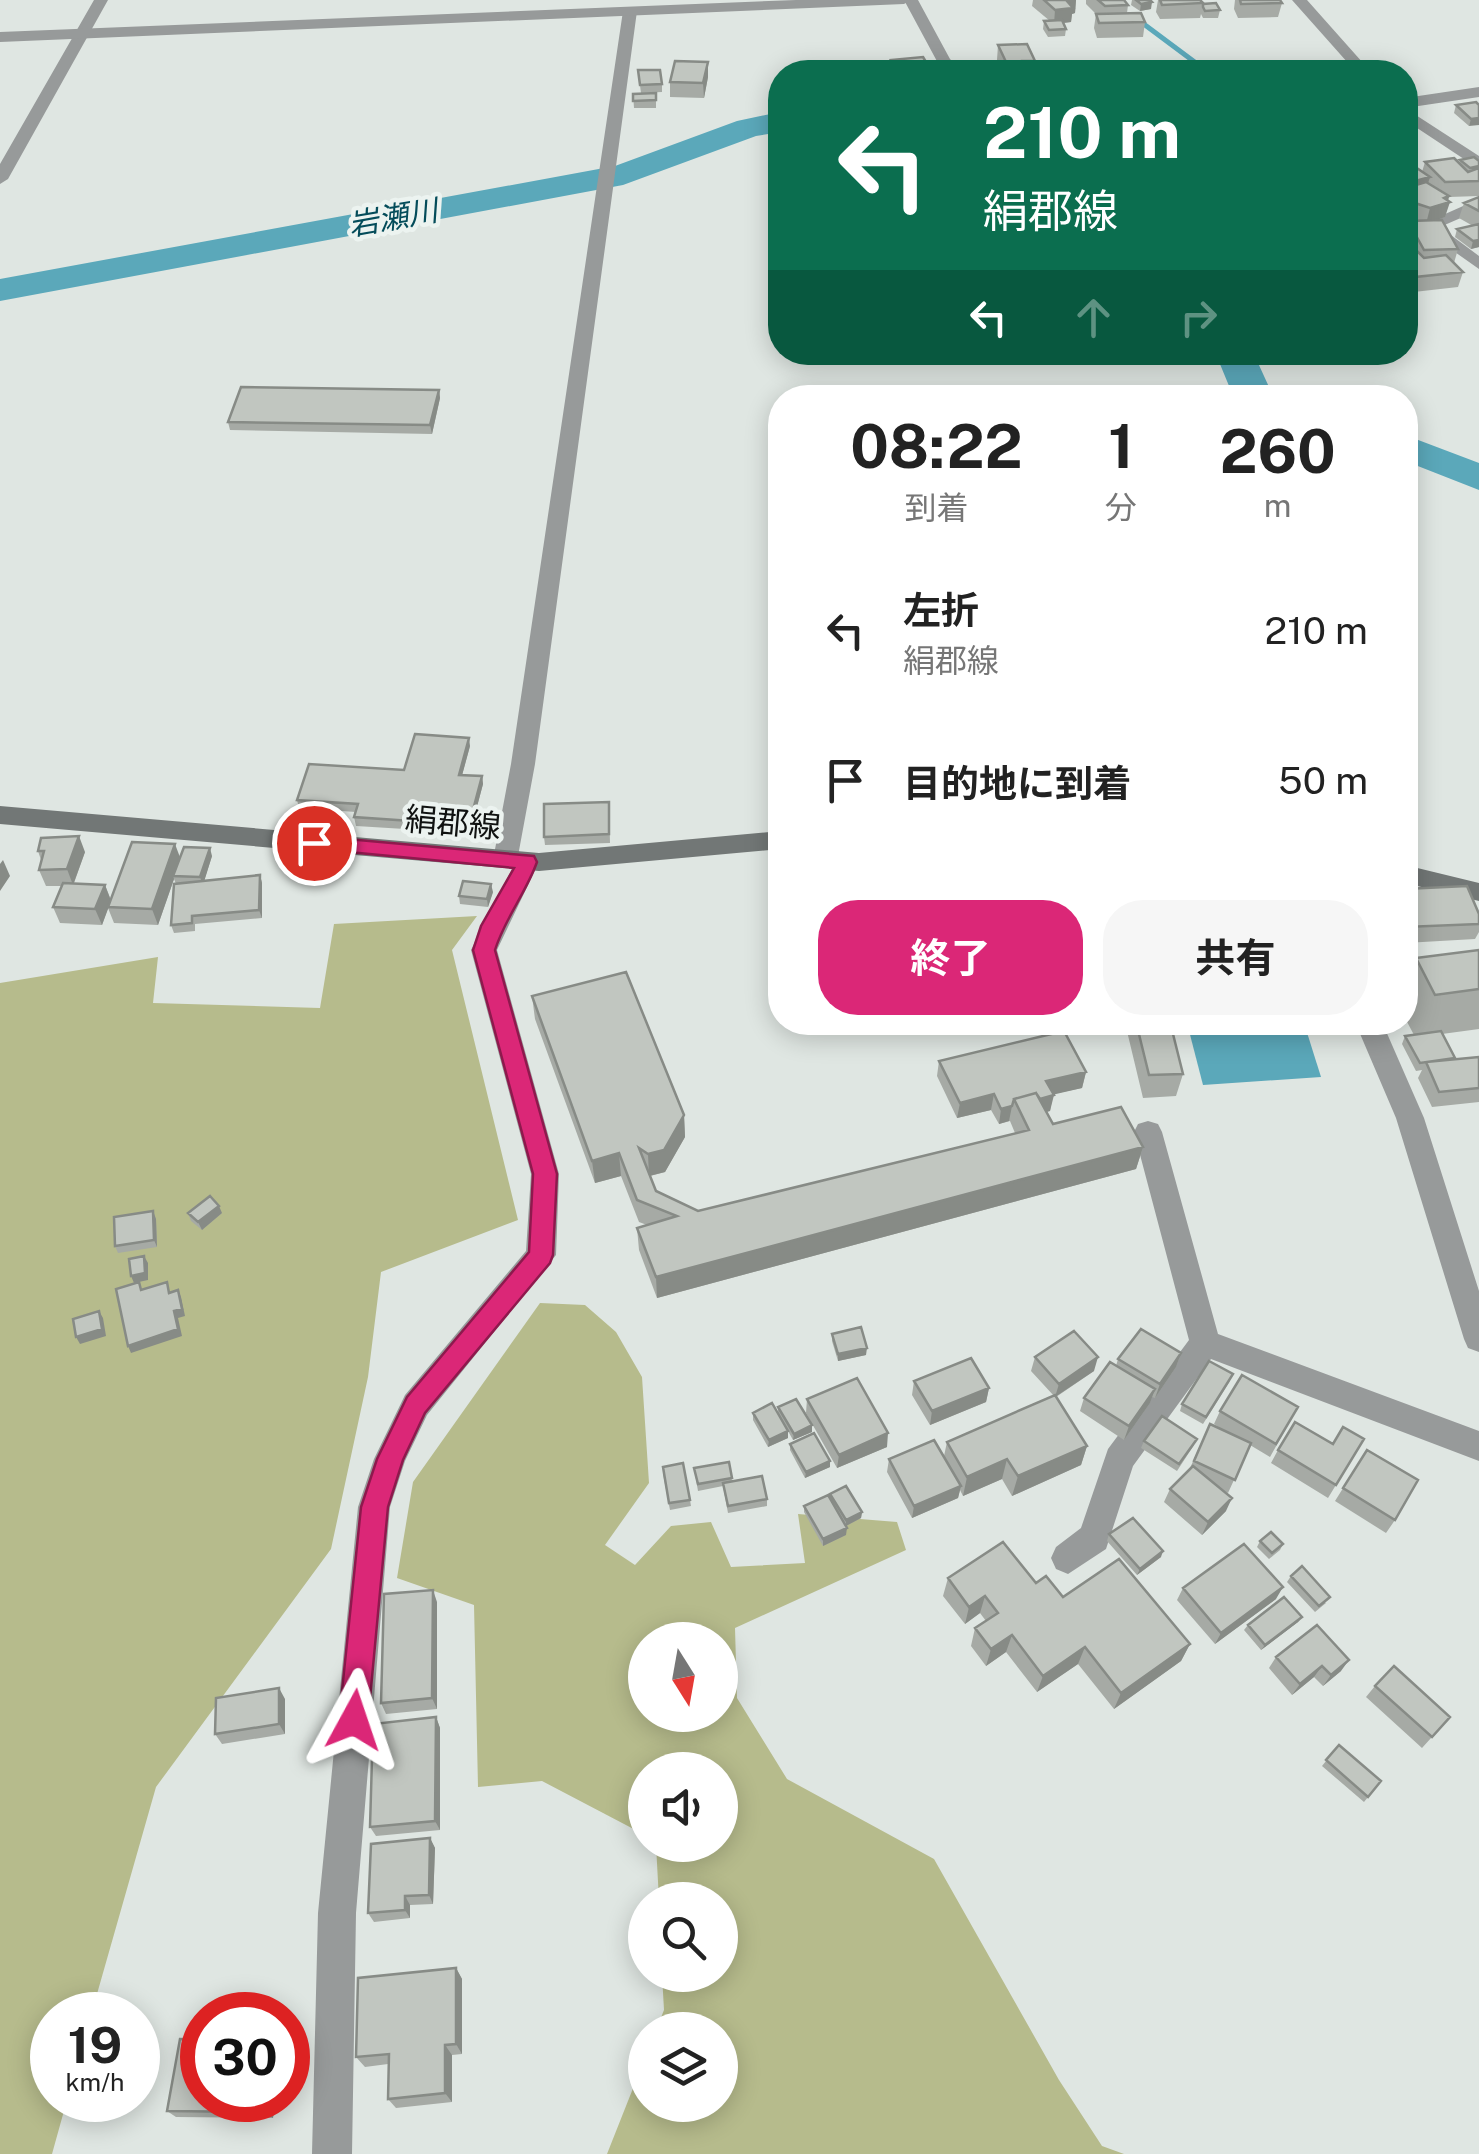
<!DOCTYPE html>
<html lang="ja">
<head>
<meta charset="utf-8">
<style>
  :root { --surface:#fff; --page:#f6f6f6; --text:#222; --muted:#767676; --accent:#db2777 }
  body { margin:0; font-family:"Public Sans","Noto Sans JP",sans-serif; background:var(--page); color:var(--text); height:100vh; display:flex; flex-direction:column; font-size:38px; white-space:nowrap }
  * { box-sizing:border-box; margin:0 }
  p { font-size:32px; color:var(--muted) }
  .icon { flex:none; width:55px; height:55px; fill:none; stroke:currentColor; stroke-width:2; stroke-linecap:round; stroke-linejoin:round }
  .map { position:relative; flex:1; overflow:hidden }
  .details { position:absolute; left:768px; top:385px; width:650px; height:650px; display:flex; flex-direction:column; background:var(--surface); border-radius:40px; box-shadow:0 5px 25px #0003 }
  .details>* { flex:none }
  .guide { position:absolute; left:768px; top:60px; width:650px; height:305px; border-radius:40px; box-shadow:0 5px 25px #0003; background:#0b6e4f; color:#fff; overflow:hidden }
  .needle { width:65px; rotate:169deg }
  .fabs { position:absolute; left:628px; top:1622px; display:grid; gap:20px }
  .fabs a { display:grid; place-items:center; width:110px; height:110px; border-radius:50%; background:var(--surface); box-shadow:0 5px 25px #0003; font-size:50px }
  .speed { position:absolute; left:30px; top:1992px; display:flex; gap:20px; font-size:50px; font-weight:700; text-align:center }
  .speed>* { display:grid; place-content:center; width:130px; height:130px; border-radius:50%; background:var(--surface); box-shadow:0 5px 25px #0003; line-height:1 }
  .speed small { font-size:25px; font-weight:400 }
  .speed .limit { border:15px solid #d22; background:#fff; color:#111 }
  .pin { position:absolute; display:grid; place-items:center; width:85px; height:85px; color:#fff; margin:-42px; border:5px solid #fff; border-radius:50%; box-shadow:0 2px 10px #0007 }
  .me { position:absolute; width:110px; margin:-55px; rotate:5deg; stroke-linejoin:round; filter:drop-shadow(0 0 8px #0008) }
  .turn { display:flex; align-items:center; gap:35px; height:210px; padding:0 50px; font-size:45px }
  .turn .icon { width:130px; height:130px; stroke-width:2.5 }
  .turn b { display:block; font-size:70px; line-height:85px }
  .lanes { display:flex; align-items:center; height:95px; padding:0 50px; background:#0003; justify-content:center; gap:50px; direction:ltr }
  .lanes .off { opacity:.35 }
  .eta { display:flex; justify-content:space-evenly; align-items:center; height:170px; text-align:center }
  .eta b { font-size:60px; font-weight:700; line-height:70px }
  .primary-button { display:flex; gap:20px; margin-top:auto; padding:20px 50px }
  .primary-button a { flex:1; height:115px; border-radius:40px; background:var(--accent); color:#fff; font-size:40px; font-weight:700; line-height:115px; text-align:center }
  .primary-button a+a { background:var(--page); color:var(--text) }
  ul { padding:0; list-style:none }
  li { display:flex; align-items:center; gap:30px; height:150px; padding:0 50px }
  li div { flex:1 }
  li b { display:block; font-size:38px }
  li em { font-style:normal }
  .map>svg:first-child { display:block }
</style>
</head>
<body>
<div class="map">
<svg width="1479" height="2154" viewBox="0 0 1479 2154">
  <rect width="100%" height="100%" fill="#dfe6e2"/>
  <path fill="#b6bb8c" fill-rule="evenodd" d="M477 916 452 950 518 1220 381 1272 368 1377 331 1549 156 1787 91 2015H52V2100H67L52 2154H0V983L158 957 153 1003 320 1008 334 924Z
    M540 1303 585 1305 616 1332 642 1377 649 1483 605 1545 635 1565 671 1526 711 1522 731 1567 805 1563 798 1514 897 1522 906 1550 735 1628 737 1698 787 1779 934 1859 1059 2080 1102 2146 1124 2154H607L645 2058V2105H720V2030H656L664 2010 662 1975H720V1900H659L656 1845H720V1770H645V1835L542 1781 478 1787 474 1605 397 1578 413 1482ZM645 1640H720V1715H645Z"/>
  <path fill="#5ba8ba" d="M1187 1023H1304L1321 1077 1203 1085Z"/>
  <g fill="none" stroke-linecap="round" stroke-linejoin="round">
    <path stroke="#5ba8ba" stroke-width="5" d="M1137 19 1208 72"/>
    <path fill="#5ba8ba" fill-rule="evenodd" d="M780 112V132L756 136 623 185 0 301V279L615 166 737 121Z
      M1215 352H1253L1274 398H1234Z
      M1405 435 1479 463V490L1405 461Z"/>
    <path fill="#979a9a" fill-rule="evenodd" d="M94 0H108L8 179 0 184V164Z
      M904 0H918L950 59 963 72H947L939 65Z
      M1292 0H1307L1371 72H1356Z
      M630 7 637 11 535 764 518 856H536L539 862 497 950 559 1174 556 1255 427 1415 405 1461 390 1507 356 1913 352 2154H312L318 1913 358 1507 374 1459 405 1395 526 1251 531 1174 471 950 513 867 496 866 493 860 511 764 623 11Z
      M1479 87V97L1405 108V98Z
      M1405 108 1479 156V169L1405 120Z
      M1479 199V210L1440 227 1479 256V269L1418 226Z
      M1355 1022H1382L1424 1118 1479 1291V1352L1468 1348 1464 1339 1396 1118Z
      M1148 1121 1158 1124 1162 1132 1218 1334 1479 1431V1461L1211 1359 1133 1466 1106 1549 1068 1574 1056 1569 1051 1558 1056 1547 1081 1528 1108 1449 1189 1340 1134 1132 1138 1124Z"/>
    <path fill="#979a9a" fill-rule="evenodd" d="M796 0H911L904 4 0 42V32Z"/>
    <path fill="#727776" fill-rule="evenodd" d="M0 806 539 853 780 831V849L539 871 0 824Z
      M1405 865 1479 883V901L1405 883Z"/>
  </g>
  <path fill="#a6aaa5" d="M1033 0H1076L1075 13 1072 14 1071 22 1063 23 1066 29 1065 36 1048 37 1043 29 1044 21H1050L1032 6Z
    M1086 0H1124L1128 5 1127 13 1145 22 1143 37 1097 38 1094 28 1096 14 1086 4Z
    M1132 0H1150L1151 9 1140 11 1131 5Z
    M1158 0H1200L1203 4 1220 10 1218 18H1203L1201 14 1200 18 1160 19 1156 12Z
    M1235 0H1280L1282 3 1278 17 1238 18 1234 9Z
    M998 45 1035 61 1034 72H988V65L999 64 997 60Z
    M891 60 932 72H890Z
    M638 70 662 84V92L641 93Z
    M708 77 704 98 670 97V82Z
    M656 93V108H634L633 94Z
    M1456 105H1479L1469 126 1454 113Z
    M1405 160 1422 172 1425 162 1459 163 1460 160 1479 161V196L1449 197 1445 217 1436 220 1458 249 1454 263 1463 272 1458 287 1405 293V248L1410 247 1405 239V232L1408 221H1417L1405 214Z
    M1479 197V247L1471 249 1455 237 1457 229 1473 226 1459 218 1464 203Z
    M1321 352H1347L1346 359 1330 363Z
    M439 390 440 398 432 434 230 430 228 422Z
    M470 746 462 775 482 776 483 784 470 833 356 826 354 817 356 812 299 808 297 800 404 770Z
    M609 802 610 843 545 845 544 837Z
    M38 851 85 852 74 883 105 885 111 900 180 858 212 856 204 881 260 875 262 883V918L195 924V931L174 933 171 925 176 884 174 879 158 925 114 923 108 908 102 925 60 923 53 907 62 886H46L39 870 41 860Z
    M1405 889 1479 914V932L1475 939 1405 943Z
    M493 892 488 907 460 904 459 896Z
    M1479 950V1029L1442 1034 1455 1058 1454 1060 1479 1057V1102L1432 1107 1418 1078 1422 1070 1416 1071 1402 1044 1405 1036 1414 1035 1405 1018V983L1416 958Z
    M532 996 684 1115 685 1137 665 1172 650 1176 656 1191 698 1211 1015 1133 1010 1121 999 1124 991 1110 957 1118 937 1076 939 1061 1086 1072 1082 1088 1053 1094 1050 1111 1046 1112 1053 1124 1143 1147 1136 1169 657 1298 639 1250 637 1228 647 1225 639 1222 621 1176 595 1183 535 1019Z
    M1127 1022H1170L1183 1074 1176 1096 1143 1098 1126 1027Z
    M153 1211 156 1219 157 1247 118 1253 115 1246Z
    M188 1213H222L202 1230 191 1221Z
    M832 1334 866 1355 838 1361 832 1341Z
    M1181 1353 1176 1367 1155 1398 1152 1397 1150 1403 1124 1440 1080 1411 1084 1398 1116 1366 1118 1359Z
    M1035 1357 1094 1371 1056 1397 1087 1446 1081 1465 1012 1496 1002 1479 963 1496 960 1490 958 1498 912 1518 887 1472 889 1459 944 1456 947 1442 1054 1396 1031 1371Z
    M914 1381 989 1388 986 1402 930 1425 912 1395Z
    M1230 1381 1203 1424 1180 1411 1182 1404Z
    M807 1399 887 1447 837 1468 806 1413Z
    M778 1407 812 1432 793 1440 788 1431V1438L768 1447 753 1420V1413H778Z
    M1298 1407 1270 1457 1250 1445 1228 1493 1222 1490 1226 1511 1202 1535 1164 1502 1170 1489 1190 1468 1210 1424 1223 1430 1214 1424 1220 1411Z
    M1364 1439 1328 1498 1271 1463 1278 1450Z
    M1144 1441 1194 1445 1177 1471 1141 1448Z
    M790 1444 830 1467 805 1478 790 1450Z
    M1367 1450 1395 1520 1386 1533 1335 1501Z
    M729 1462 732 1481 767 1499V1506L728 1513 723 1486 698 1491 694 1468Z
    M663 1474 690 1500 691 1506 670 1510Z
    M830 1494 862 1512 861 1518 846 1526V1535L823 1546 804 1512V1506L830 1498Z
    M1109 1534 1161 1557 1137 1575 1107 1541Z
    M1260 1541 1283 1544 1280 1550 1269 1559 1257 1547Z
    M1291 1576 1326 1603 1315 1612 1287 1582Z
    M948 1578 1036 1583 1063 1597 1190 1644 1181 1661 1114 1709 1078 1664 1037 1692 1006 1652 986 1666 971 1646 975 1628 986 1621 980 1613 965 1624 943 1596Z
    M1183 1588 1276 1599 1215 1644 1177 1600Z
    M437 1602V1709L386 1714 381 1703Z
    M1302 1617 1298 1622 1261 1650 1244 1630 1248 1625Z
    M1276 1657 1341 1671 1323 1686 1314 1677 1292 1695 1269 1668Z
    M1375 1686 1450 1717 1422 1748 1366 1697Z
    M285 1699V1734L222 1744 215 1734Z
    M436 1717 440 1728V1830L376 1836 370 1827Z
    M1339 1745 1381 1781 1364 1802 1322 1766Z
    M430 1838 435 1848 433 1904 410 1905V1918L374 1922 368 1913Z
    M456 1968 462 1979V2054L452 2055V2102L396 2108 388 2099V2064L365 2067 356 2057Z
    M202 2100H275L273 2118 176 2117 167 2111Z"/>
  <path fill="#878b86" d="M1066 0H1076L1075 13 1072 14 1071 22 1054 24 1055 10Z
    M1152 2 1151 9 1140 11 1141 4Z
    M708 62V77L704 98 703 83Z
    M1479 118V125L1469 126 1471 119Z
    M1414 124 1412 132H1405V125Z
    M1430 177 1425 193 1408 183Z
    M1449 196 1447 203 1450 202 1445 217 1426 224 1430 208 1444 198Z
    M1479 240V247L1471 249 1473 241Z
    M1342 352H1347L1346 359 1330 363 1332 354Z
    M439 390 440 398 432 434 430 425Z
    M469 738 470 746 460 783 459 775Z
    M482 776 483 784 470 833 469 825Z
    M79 836 85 852 73 885 67 869Z
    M175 844 181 860 173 876 174 879 158 925 152 909Z
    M210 848 212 856 203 885 200 877Z
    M3 860 10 876 0 891V864Z
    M260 875 262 883V918L259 910Z
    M491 884 493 892 488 907 487 899Z
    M105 885 111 901 102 925 95 909Z
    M1086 1072 1082 1088 1043 1097 1046 1081Z
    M994 1094 991 1110 957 1118 960 1103Z
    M1054 1095 1050 1111 1023 1118 1017 1105Z
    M1012 1106 1009 1121 999 1124 1001 1109Z
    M684 1115 685 1137 665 1172 649 1176 648 1154Z
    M1143 1147 1136 1169 657 1298 656 1277Z
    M619 1153 621 1176 595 1183 592 1161Z
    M219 1206 222 1213 202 1230 198 1222Z
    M153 1211 156 1219 157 1247 154 1240Z
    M144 1256 148 1263V1280L134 1283 131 1276Z
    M178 1290 181 1297 185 1316 178 1318 182 1336 131 1353 128 1346 174 1311Z
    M99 1311 103 1318 106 1336 80 1344 76 1337Z
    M867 1348 866 1355 838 1361V1354Z
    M1181 1353 1176 1367 1155 1398 1160 1384Z
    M1098 1357 1094 1371 1055 1397 1059 1384Z
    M989 1388 986 1402 930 1425 932 1411Z
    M1155 1389 1150 1403 1124 1440 1129 1426Z
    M812 1425V1432L793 1440 794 1434Z
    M788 1431V1438L768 1447 769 1440Z
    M888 1433 887 1447 837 1468 839 1455Z
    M1087 1446 1081 1465 1012 1496 1018 1476Z
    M1007 1459 1002 1479 963 1496 967 1477Z
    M830 1461V1467L805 1478 806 1472Z
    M961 1486 958 1498 912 1518 914 1506Z
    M1232 1498 1226 1511 1202 1535 1208 1522Z
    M862 1512 861 1518 846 1526V1520Z
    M847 1528 846 1535 823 1546V1539Z
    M1163 1551 1161 1557 1137 1575 1140 1569Z
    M1283 1587 1276 1599 1215 1644 1221 1633Z
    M433 1590 437 1602V1709L432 1698Z
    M985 1596 980 1613 965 1624 969 1607Z
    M1302 1617 1298 1622 1261 1650 1265 1645Z
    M1012 1635 1006 1652 986 1666 991 1649Z
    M1190 1644 1181 1661 1114 1709 1121 1693Z
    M1085 1647 1078 1664 1037 1692 1043 1676Z
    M1349 1660 1341 1671 1323 1686 1331 1675Z
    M1322 1666 1314 1677 1292 1695 1300 1684Z
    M279 1688 285 1699V1734L279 1724Z
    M436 1717 440 1728V1830L435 1821Z
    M430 1838 435 1848 433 1904 429 1895Z
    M405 1896 410 1905V1918L405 1910Z
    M456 1968 462 1979V2054L456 2044Z
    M445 2045 452 2055V2102L445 2093Z
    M267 2100H275L273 2118 265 2112Z"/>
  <path fill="#c1c6c0" stroke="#878b86" stroke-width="2.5" d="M1044 0H1066L1073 8 1055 10Z
    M1098 0H1124L1128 5 1105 6Z
    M1136 0H1150L1152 2 1141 4Z
    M1160 0H1200L1203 3 1162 5Z
    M1240 0H1280L1282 3 1241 4Z
    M1216 3 1220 10 1205 11 1203 7V4Z
    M1141 13 1145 22 1099 23 1096 14Z
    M1062 20 1066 29 1049 30 1044 21Z
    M1027 44 1035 61H1023L1030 72H993L988 65 1007 64 998 45Z
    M923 57 932 72H898L891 60Z
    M675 61 708 62 703 83 670 82Z
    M973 69 975 72H939Z
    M638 70H660L662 84 640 85Z
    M656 93V100L633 101V94Z
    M1476 102 1479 105V118L1471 119 1456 105Z
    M1405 116H1407L1414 124 1405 125Z
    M1474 157 1479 161V166L1470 168 1460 160Z
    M1454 158 1468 172 1479 168V181L1445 182 1425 162Z
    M1405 160 1430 177 1408 183 1413 186 1426 182 1449 196 1444 198 1450 202 1430 208 1418 204 1405 196V188L1407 186 1405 187Z
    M1479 197V211L1464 203Z
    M1442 220 1458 249 1424 250 1408 221Z
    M1479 224V240L1473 241 1457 229Z
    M1413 247 1424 258 1446 255 1463 272 1405 278V248Z
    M241 387 439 390 430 425 228 422Z
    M415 734 469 738 459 775 482 776 469 825 354 817 358 804 297 800 309 764 404 770Z
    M609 802V834L544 837V804Z
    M79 836 67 869 39 870 44 851H38L41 838Z
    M132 842 175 844 152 909 108 907Z
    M184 847 210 848 200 877 173 876Z
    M260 875 259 910 192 916V923L171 925 174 884Z
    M463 881 491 884 487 899 459 896Z
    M63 883 105 885 95 909 53 907Z
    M1467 886 1479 914V924L1405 927V889Z
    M1479 950V989L1435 995 1416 958Z
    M626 972 684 1115 664 1150 648 1154 639 1148 656 1191 698 1211 1029 1130 1014 1099 1036 1093 1053 1124 1121 1107 1143 1147 656 1277 637 1228 677 1216 637 1200 619 1153 592 1161 532 996Z
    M1136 1022H1170L1183 1074 1149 1075Z
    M1064 1031 1086 1072 1046 1081 1054 1095 1040 1099 1036 1093 1014 1099 1012 1106 1001 1109 994 1094 960 1103 939 1061Z
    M1441 1031 1455 1058 1420 1063 1405 1036Z
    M1479 1057V1088L1439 1092 1426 1062Z
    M210 1196 219 1206 198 1222 188 1213Z
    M153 1211 154 1240 115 1246 114 1217Z
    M144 1256 145 1273 131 1276 129 1259Z
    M139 1282 141 1290 167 1282 169 1293 178 1290 182 1309 174 1311 178 1329 128 1346 116 1289Z
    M99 1311 102 1329 76 1337 73 1319Z
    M861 1327 867 1348 838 1354 832 1334Z
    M1141 1329 1181 1353 1160 1384 1118 1359Z
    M1074 1331 1098 1357 1059 1384 1035 1357Z
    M971 1358 989 1388 932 1411 914 1381Z
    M1209 1361 1233 1374 1206 1417 1182 1404Z
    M1110 1362 1155 1389 1129 1426 1084 1398Z
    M1242 1375 1298 1407 1276 1444 1220 1411Z
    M857 1378 888 1433 839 1455 807 1399Z
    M1055 1395 1087 1446 1018 1476 1007 1459 967 1477 947 1442Z
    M796 1399 812 1425 794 1434 778 1407Z
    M772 1403 788 1431 769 1440 753 1413Z
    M1162 1416 1197 1439 1179 1464 1144 1441Z
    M1295 1422 1333 1444 1343 1427 1364 1439 1336 1485 1278 1450Z
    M1210 1424 1251 1443 1235 1480 1194 1461Z
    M814 1433 830 1461 806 1472 790 1444Z
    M934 1440 961 1486 914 1506 889 1459Z
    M1367 1450 1418 1480 1395 1520 1343 1488Z
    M729 1462 732 1478 698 1484 694 1468Z
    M683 1463 690 1500 669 1503 663 1467Z
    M1193 1466 1232 1498 1208 1522 1170 1489Z
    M762 1476 767 1499 728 1506 723 1483Z
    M846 1486 862 1512 846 1520 830 1494Z
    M828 1495 847 1528 823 1539 804 1506Z
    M1133 1518 1163 1551 1140 1569 1109 1534Z
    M1271 1532 1283 1544 1272 1553 1260 1541Z
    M1003 1542 1036 1583 1046 1576 1063 1597 1119 1559 1190 1644 1121 1693 1085 1647 1043 1676 1012 1635 991 1649 975 1628 998 1613 985 1596 969 1607 948 1578Z
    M1244 1544 1283 1587 1221 1633 1183 1588Z
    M1302 1566 1330 1597 1319 1606 1291 1576Z
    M433 1590 432 1698 381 1703 384 1594Z
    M1284 1597 1302 1617 1265 1645 1248 1625Z
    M1317 1625 1349 1660 1331 1675 1322 1666 1300 1684 1276 1657Z
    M1394 1666 1450 1717 1432 1737 1375 1686Z
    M279 1688V1724L215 1734 216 1698Z
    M436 1717 435 1821 370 1827 373 1724Z
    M1339 1745 1381 1781 1368 1797 1326 1760Z
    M430 1838 429 1895 405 1896V1910L368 1913 371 1844Z
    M456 1968V2044L445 2045V2093L388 2099 389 2054 356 2057 358 1978Z
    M180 2039 202 2040V2100H267L265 2112 167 2111Z"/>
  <path fill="#db2777" stroke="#8e194d" stroke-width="2.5" d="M314 836 534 856 537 862C526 893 505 918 495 950L557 1174 553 1255 550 1263 425 1413 403 1460 388 1507 368 1720 364 1731 354 1735 343 1731 339 1720 361 1507 377 1459 407 1397 529 1252 533 1174 473 950 481 926 514 868 307 848 304 843Z"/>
  <g text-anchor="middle" stroke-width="9" stroke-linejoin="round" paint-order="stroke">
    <g font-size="30" font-style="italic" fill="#044c5a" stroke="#ecf3f0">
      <text transform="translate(393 218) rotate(-10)" y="10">岩瀬川</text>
    </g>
    <g font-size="32" fill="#101211" stroke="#ecf3f0">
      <text transform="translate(453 823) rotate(5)" y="11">絹郡線</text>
    </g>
  </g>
</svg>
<div class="fabs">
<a><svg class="needle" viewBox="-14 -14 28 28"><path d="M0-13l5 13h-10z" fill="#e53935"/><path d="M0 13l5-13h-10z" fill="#767676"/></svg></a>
<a><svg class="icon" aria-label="sound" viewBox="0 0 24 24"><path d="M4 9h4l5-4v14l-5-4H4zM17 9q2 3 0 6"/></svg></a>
<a><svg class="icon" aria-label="search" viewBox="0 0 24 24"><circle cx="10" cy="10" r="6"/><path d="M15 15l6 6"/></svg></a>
<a><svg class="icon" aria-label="layers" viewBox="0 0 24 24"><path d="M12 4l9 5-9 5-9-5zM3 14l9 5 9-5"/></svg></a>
</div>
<div class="speed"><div>19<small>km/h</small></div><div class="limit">30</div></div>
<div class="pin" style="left:314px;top:843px;background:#d93025"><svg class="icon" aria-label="arrive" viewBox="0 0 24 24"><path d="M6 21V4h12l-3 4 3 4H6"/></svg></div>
<svg class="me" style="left:354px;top:1720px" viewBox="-20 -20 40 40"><path d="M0-17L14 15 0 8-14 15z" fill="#db2777" stroke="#fff" stroke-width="4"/></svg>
<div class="guide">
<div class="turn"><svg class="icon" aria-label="left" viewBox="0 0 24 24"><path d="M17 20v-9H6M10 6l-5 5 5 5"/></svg><div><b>210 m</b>絹郡線</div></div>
<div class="lanes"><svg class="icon" aria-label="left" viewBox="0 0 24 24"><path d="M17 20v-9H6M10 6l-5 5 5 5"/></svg><svg class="icon off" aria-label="ahead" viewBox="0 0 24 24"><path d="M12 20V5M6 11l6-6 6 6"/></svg><svg class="icon off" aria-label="right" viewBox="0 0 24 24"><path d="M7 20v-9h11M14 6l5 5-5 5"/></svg></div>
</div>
<section class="details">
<div class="eta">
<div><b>08:22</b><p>到着</p></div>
<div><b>1</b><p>分</p></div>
<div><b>260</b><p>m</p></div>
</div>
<ul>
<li><svg class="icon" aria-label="left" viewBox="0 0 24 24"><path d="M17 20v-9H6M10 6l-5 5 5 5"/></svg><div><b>左折</b><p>絹郡線</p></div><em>210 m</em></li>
<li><svg class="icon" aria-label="arrive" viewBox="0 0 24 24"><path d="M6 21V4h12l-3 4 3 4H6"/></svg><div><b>目的地に到着</b></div><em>50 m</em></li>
</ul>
<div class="primary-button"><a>終了</a><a>共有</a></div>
</section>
</div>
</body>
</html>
